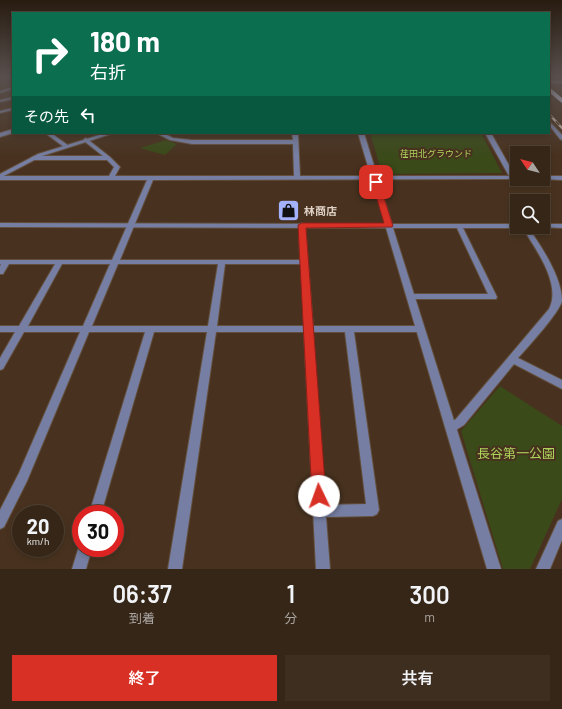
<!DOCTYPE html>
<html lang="ja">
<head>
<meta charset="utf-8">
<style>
  :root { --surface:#362617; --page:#3d2e20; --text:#f1f3f6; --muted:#aaa5a1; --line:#504336; --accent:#d93025 }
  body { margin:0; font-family:Barlow,"Noto Sans JP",sans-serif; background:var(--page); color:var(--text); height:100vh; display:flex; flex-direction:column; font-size:15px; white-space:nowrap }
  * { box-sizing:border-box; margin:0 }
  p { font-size:13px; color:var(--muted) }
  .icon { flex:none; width:22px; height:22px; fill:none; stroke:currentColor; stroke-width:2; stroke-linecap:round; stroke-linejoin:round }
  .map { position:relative; height:569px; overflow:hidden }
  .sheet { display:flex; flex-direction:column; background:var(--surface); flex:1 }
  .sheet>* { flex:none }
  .hud { position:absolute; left:12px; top:12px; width:538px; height:122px; border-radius:0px; box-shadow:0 2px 6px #0003,0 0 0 1px var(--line); background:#0b6e4f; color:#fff; overflow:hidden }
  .needle { width:26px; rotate:305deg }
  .controls { position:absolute; left:510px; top:146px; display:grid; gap:8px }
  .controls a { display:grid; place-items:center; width:40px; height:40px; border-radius:0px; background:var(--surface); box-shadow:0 2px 6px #0003,0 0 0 1px var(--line); font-size:20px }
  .speed { position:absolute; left:12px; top:505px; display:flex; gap:8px; font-size:20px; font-weight:700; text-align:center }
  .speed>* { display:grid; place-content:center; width:52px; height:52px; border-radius:50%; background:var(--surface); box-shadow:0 2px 6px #0003,0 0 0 1px var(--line); line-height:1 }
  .speed small { font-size:10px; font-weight:400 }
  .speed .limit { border:6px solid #d22; background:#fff; color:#111 }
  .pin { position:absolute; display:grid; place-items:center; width:34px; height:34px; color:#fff; margin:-17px; border-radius:8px; box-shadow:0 2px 6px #0006 }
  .me { position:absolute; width:44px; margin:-22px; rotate:357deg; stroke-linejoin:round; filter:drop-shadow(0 0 3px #0008) }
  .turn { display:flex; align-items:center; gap:14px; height:84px; padding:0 12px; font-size:18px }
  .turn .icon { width:52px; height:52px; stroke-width:2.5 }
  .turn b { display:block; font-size:28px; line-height:34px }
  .then { display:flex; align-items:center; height:38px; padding:0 12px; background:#0003; gap:8px; font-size:15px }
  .eta { display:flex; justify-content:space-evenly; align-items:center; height:68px; text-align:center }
  .eta b { font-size:24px; font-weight:600; line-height:28px }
  .button { display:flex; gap:8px; margin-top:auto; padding:8px 12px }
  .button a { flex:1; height:46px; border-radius:0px; background:var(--accent); color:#fff; font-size:16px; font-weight:600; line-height:46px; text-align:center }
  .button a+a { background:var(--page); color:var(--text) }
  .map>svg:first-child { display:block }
</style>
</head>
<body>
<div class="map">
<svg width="562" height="569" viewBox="0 0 562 569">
  <rect width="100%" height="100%" fill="#48321f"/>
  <path fill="#3a4a19" d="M370 133H481L502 173 387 174 382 173Z
    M166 140 177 144 165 155 140 148Z
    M500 386 562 426V499L530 569H503L461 431Z"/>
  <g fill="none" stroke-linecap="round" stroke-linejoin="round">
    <defs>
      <path id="minor" d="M0 76H6L0 78Z
        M549 81H562V83H549Z
        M13 87V89L0 93V91Z
        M13 97V99L0 102V100Z
        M13 108V110L0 113V111Z
        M13 129V133L0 137V133Z
        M45 133H51L69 146 64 147Z
        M156 133H163L173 138 192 140H293L292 133H298L300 176H509L485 133H491L515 176H517V179H519L153 180 120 260H300L299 225 302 223 305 225 313 326H420L423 327 424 329 423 331 420 332H354L379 510 377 514 373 516 326 517 330 569H316L304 332H216L182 569H168L207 332H154L101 514H89L145 332H89L27 481 4 527 0 529V510L19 473 80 332H24L3 369 0 370V358L15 332H0V326H19L55 264H9L3 274H0V266L1 264H0V260H112L147 180H0V176H109L114 167 107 160H34L31 158 34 156H103L84 141V139L86 138 110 157 120 167 115 176H294L293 144H192L170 140ZM62 264H110L83 326H28ZM118 264H218L208 326H92ZM225 264H301L304 326H217ZM313 332H345L366 504 325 505Z
        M543 176H562V180L541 179H543Z
        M459 224 462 226 497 297 496 299H408L407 297 411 294H488L456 226Z
        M522 227H528C541 246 562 277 562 301 559 313 528 347 518 358L562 380V389L514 364 464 425 451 433 447 431 446 428 447 425 456 419 549 309C562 284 535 248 522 227Z
        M562 519V540L550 569H536L558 521Z
        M80 543 81 548H92L86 569H72Z"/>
      <path id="tertiary" d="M549 121 562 135V140L560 139 549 125Z
        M106 133H114L42 156 0 178V174L38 154Z
        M358 133H364L392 224H517V227H520L517 228H393L501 569H487L386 228 0 227V223L385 224Z
        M543 224H562V228L541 227H543Z"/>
      <path id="trunk" d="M549 87 562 98V103L549 92Z"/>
    </defs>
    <use href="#minor" stroke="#634f3d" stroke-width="2"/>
    <use href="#tertiary" stroke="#634f3d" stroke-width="2"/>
    <use href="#trunk" stroke="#634f3d" stroke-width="1"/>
    <use href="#minor" fill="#767fa3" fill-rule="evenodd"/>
    <use href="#tertiary" fill="#767fa3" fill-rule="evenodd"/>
    <use href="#trunk" fill="#ced6f5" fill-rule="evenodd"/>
    <defs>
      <path id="rail" d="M549 114 562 128"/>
    </defs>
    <use href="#rail" stroke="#c5b5a8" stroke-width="2.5"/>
    <use href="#rail" stroke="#48321f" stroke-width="1.5" stroke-dasharray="5" stroke-linecap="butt"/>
  </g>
  <linearGradient id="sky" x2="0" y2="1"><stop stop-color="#281c11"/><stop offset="0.49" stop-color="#584f4d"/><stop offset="1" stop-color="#584f4d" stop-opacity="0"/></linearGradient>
  <rect width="562" height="156" fill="url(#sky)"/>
  <path fill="#d93025" stroke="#8d1f18" d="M376 180 379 182 393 226 392 227 306 228 326 496 324 501 319 503 314 501 312 496 298 225 302 223H384L372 182Z"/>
  <defs>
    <symbol id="shop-square" viewBox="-11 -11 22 22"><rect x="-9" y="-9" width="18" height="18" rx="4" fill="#a4b2fc" stroke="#48321f"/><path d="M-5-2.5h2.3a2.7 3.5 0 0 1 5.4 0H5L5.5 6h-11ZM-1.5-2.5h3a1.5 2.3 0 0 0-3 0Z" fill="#111"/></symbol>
  </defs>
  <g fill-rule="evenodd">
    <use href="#shop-square" x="276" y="198" width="25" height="25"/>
  </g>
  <g text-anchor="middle" stroke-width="4" stroke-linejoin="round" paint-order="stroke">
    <g font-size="9" fill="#add45b" stroke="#48321f">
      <text x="436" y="157">荏田北グラウンド</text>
    </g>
    <g font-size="11" font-weight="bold" fill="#dfd1c5" stroke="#48321f" text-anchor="start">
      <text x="304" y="215">林商店</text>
    </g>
    <g font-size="13" fill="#add45b" stroke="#48321f">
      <text x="516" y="458">長谷第一公園</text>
    </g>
  </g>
</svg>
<div class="controls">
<a><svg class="needle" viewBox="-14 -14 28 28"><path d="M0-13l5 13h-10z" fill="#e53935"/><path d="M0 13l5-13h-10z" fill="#aaa5a1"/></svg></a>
<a><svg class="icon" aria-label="search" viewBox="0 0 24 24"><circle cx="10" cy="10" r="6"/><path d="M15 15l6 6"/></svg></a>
</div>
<div class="speed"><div>20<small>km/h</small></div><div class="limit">30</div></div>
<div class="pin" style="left:376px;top:182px;background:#d93025"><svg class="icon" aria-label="arrive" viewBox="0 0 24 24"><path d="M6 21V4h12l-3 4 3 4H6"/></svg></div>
<svg class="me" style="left:319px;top:496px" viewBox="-20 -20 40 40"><circle r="19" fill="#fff"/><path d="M0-13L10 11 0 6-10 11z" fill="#d93025"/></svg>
<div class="hud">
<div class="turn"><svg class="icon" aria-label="right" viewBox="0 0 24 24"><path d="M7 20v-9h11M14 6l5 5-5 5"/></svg><div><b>180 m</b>右折</div></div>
<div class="then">その先<svg class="icon" aria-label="left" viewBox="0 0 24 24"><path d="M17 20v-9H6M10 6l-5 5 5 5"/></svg></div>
</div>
</div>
<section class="sheet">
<div class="eta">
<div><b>06:37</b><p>到着</p></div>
<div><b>1</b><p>分</p></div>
<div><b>300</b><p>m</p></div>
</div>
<div class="button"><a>終了</a><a>共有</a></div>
</section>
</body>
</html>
